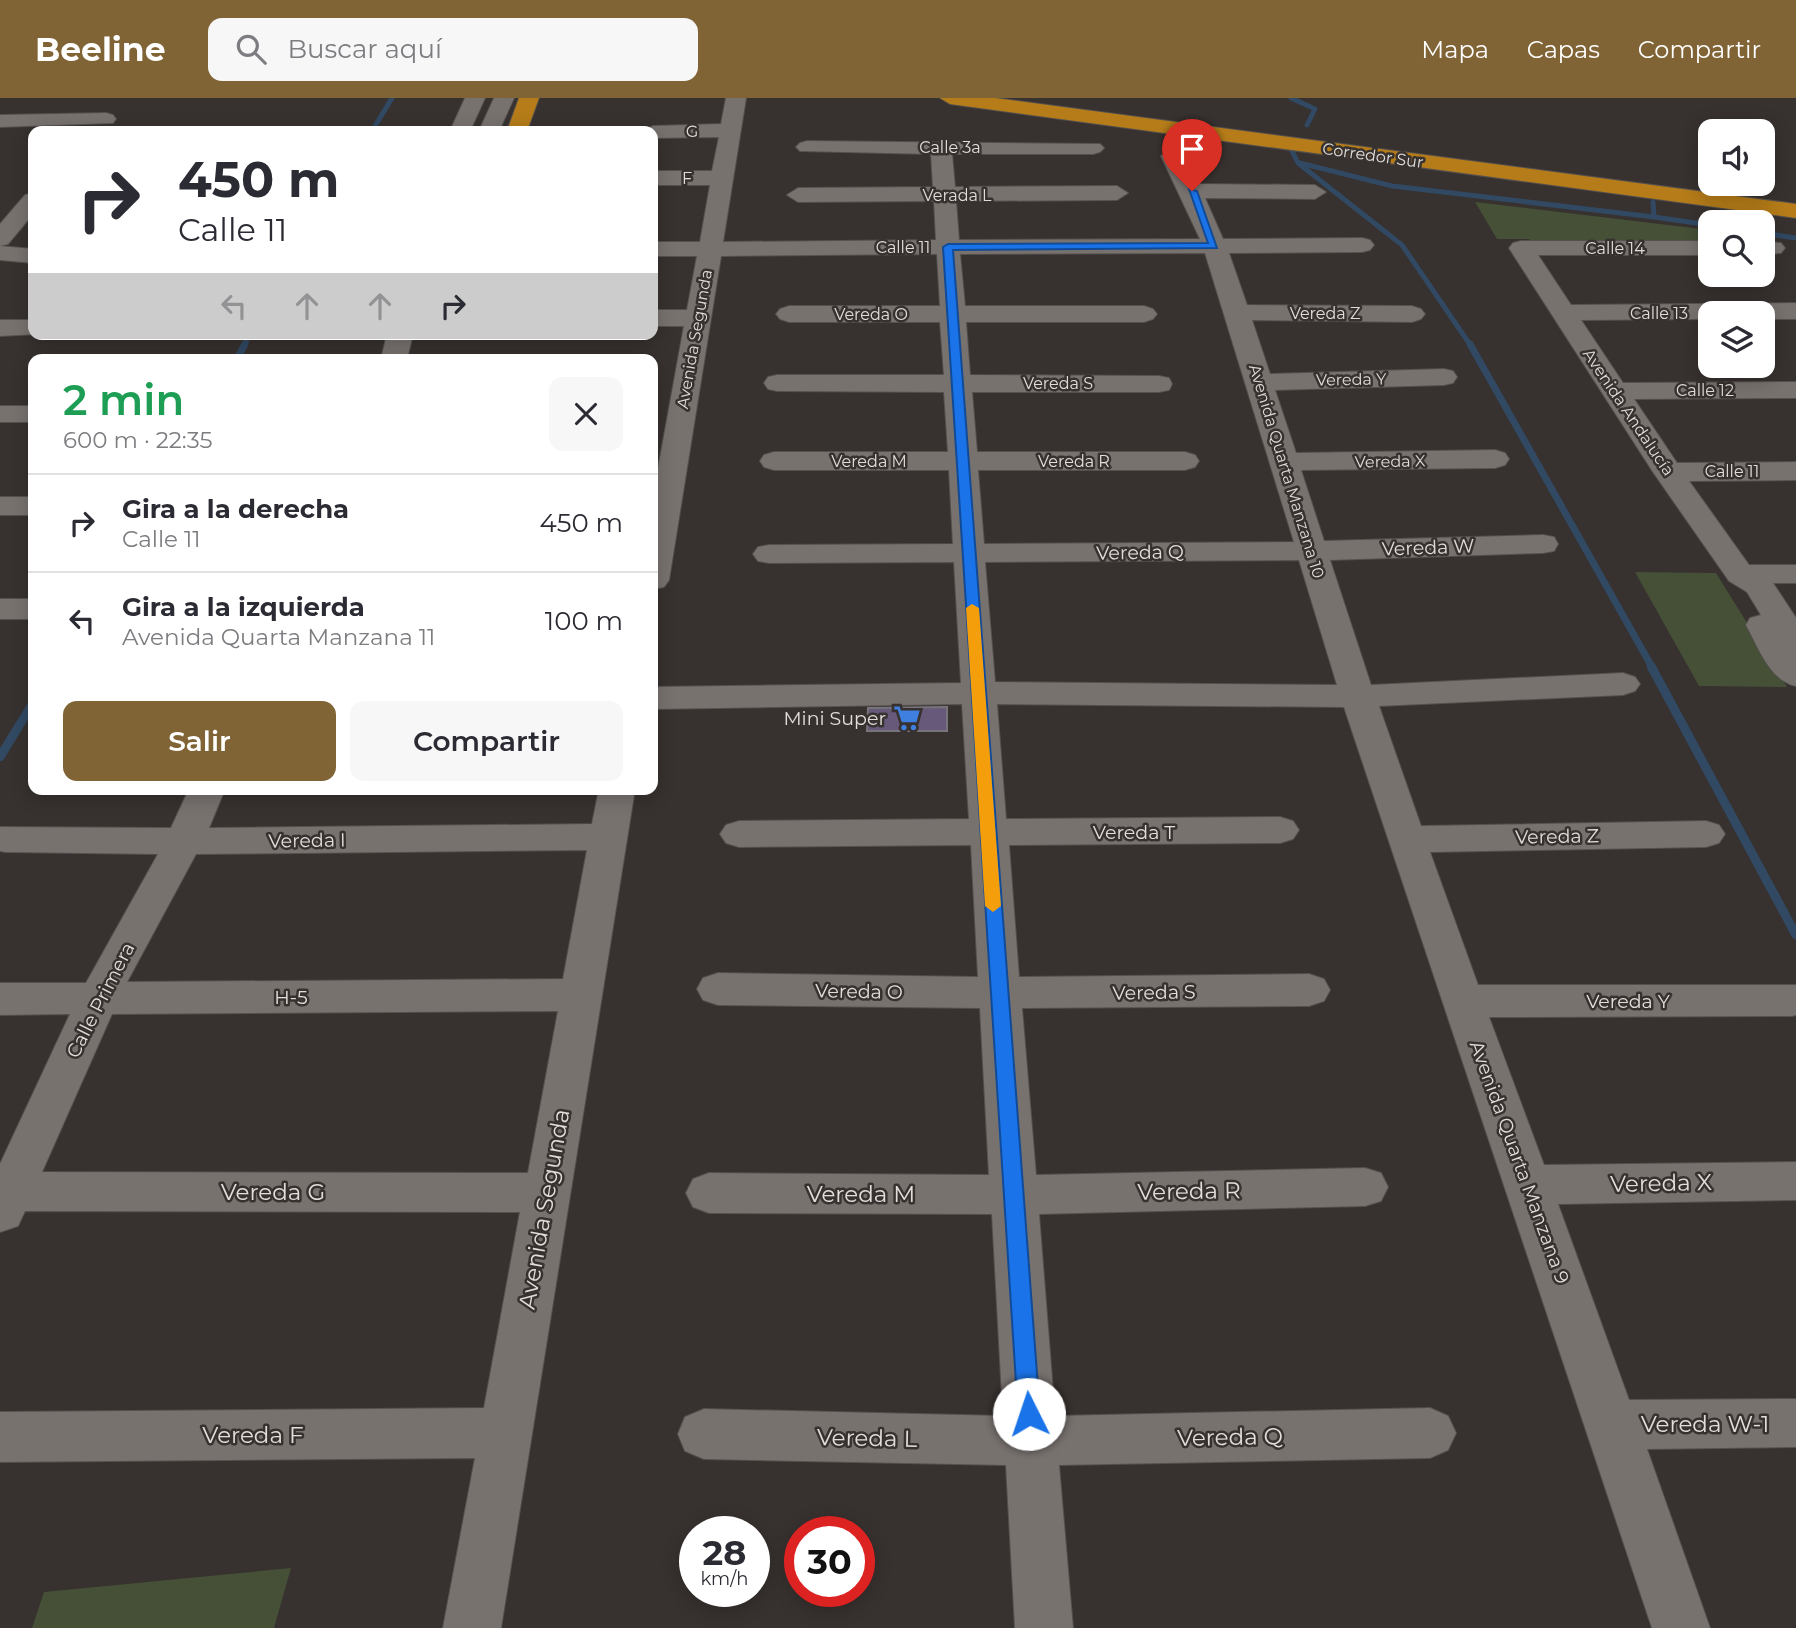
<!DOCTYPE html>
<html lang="es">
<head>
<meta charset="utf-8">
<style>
  :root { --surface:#fff; --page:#f7f7f7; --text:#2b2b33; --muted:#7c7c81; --line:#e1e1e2; --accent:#816436 }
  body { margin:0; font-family:Montserrat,sans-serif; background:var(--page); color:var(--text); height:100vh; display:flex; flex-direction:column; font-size:26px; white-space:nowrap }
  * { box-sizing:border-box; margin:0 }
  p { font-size:23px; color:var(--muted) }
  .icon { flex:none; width:38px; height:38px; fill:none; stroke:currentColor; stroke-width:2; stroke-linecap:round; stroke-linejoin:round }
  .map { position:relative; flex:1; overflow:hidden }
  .side { position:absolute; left:28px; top:256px; width:630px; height:441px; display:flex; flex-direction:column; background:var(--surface); border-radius:14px; box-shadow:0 4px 18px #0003 }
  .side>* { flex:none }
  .guide { position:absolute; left:28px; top:28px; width:630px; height:214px; border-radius:14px; box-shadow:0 4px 18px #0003; background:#fff; color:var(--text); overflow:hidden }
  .tools { position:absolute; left:1698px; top:21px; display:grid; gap:14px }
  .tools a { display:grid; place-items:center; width:77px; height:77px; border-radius:14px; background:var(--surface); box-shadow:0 4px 18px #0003; font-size:35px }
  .speed { position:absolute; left:679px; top:1418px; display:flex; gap:14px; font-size:35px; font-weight:700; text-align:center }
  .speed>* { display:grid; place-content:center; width:91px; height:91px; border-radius:50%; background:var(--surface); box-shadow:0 4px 18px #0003; line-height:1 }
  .speed small { font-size:18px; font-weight:400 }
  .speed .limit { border:10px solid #d22; background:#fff; color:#111 }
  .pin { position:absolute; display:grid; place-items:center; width:60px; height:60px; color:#fff; margin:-72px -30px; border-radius:50% 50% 50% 0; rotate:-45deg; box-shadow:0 0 7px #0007 }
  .pin .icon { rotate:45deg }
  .me { position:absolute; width:77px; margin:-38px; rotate:356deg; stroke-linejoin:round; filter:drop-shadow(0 0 5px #0008) }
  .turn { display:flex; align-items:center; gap:24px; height:147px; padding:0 35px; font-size:32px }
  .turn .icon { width:91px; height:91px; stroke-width:2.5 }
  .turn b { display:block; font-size:49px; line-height:60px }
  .lanes { display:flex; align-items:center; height:66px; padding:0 35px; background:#0003; justify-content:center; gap:35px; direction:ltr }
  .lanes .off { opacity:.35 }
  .round { display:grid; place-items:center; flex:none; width:74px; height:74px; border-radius:14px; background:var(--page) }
  .headline { display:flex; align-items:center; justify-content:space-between; height:119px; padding:0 35px }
  h1 { font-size:42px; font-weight:600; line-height:52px; color:#1e9e55 }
  .cta { display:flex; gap:14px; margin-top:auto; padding:14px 35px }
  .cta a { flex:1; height:80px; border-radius:14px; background:var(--accent); color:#fff; font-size:28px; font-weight:600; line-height:80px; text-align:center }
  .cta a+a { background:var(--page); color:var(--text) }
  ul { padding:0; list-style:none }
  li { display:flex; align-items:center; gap:21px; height:98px; padding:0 35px; border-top:2px solid var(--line) }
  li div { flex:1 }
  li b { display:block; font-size:26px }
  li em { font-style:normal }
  header { display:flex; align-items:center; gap:42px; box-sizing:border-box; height:98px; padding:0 35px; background:var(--accent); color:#fff }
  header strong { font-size:33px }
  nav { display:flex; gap:38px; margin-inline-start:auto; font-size:24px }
  .search { width:490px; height:63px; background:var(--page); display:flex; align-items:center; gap:18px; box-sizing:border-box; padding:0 24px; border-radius:14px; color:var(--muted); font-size:26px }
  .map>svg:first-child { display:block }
</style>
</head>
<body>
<header>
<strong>Beeline</strong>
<div class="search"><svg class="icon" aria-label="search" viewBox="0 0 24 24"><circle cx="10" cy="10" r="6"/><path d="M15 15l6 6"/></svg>Buscar aquí</div>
<nav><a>Mapa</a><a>Capas</a><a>Compartir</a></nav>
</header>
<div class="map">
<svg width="1796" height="1530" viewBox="0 0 1796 1530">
  <rect width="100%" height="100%" fill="#37312f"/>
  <path fill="#455036" d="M1475 104 1710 132V144L1533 145 1529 141H1497Z
    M1635 474 1716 475 1787 589 1699 588Z
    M291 1470 274 1530H32L44 1494Z"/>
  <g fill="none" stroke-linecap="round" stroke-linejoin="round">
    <path stroke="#314963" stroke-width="5" d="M1291 0 1315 11 1307 27
      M372 33 392 0
      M1291 51 1298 65 1402 147 1471 248
      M1300 65 1392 88 1654 119
      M1653 104 1654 119 1710 127
      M1762 135 1796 140
      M244 248 250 236"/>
    <path stroke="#314963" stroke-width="7" d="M1470 246 1652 569
      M237 261 245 246"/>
    <path stroke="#314963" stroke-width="9" d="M1651 568 1796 837
      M0 659 33 605"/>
  </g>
  <path fill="#665979" stroke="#77757b" stroke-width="2" d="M947 609V633H867L868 610Z"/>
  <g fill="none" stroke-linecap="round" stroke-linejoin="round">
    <defs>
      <path id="minor" d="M465 0H485L470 33H450Z
        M494 0H514L499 33H479Z
        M726 0H746L723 144 936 142 934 103 798 104 787 97 798 90 933 89 931 56 800 53 796 49 800 45 807 43 1100 46 1104 50 1100 54 1093 56H952L955 89 1117 88 1128 95 1117 102 956 103 959 142 1200 141 1161 58 1172 52 1180 53 1198 86 1315 87 1326 94 1315 101 1205 100 1223 141 1362 140 1370 142 1374 147 1370 152 1362 154 1229 155 1247 207 1412 208 1421 211 1425 216 1421 221 1412 224 1252 222 1270 276 1444 271 1453 273 1457 279 1453 285 1444 287 1275 292 1296 355 1495 352 1505 355 1509 361 1505 367 1495 370 1301 372 1324 443 1543 437 1554 439 1558 446 1554 453 1543 455 1330 462 1371 587 1623 575 1635 579 1640 586 1635 593 1623 597 1379 608 1421 728 1706 723 1719 727 1725 736 1719 745 1706 749 1430 754 1478 887H1796V917L1792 918 1489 919 1544 1067 1796 1064V1102L1558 1106 1629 1302 1796 1301V1349L1647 1351 1710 1530H1652L1344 609 997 606 1006 721 1280 719 1293 723 1299 732 1293 741 1280 745 1009 747 1019 879 1309 876 1324 881 1330 892 1324 903 1309 908 1022 910 1036 1077 1365 1070 1381 1075 1388 1089 1381 1103 1365 1108 1039 1116 1055 1318 1430 1310 1448 1318 1456 1335 1448 1352 1430 1360 1059 1367 1073 1530H1015L1006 1367 704 1361 685 1353 678 1336 685 1319 704 1311 1003 1318 992 1116 709 1115 693 1109 686 1095 693 1081 709 1075 989 1077 980 910 718 907 703 902 697 891 703 880 718 875 978 879 971 747 739 749 726 745 720 736 726 727 739 723 969 721 962 606 653 611V589L961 585 954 464 769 465 758 463 753 456 758 449 769 447 953 446 949 372H774L764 369 760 363 764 357 774 354H948L944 294 777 293 768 291 764 285 768 279 777 277H944L940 224H789L780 221 776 216 780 211 789 208H940L937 156 721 158 669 482 664 489 653 491V398L684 228H653V212H687L697 158H653V144H700L710 87H653V73H712L719 39 653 40V33H643L653 28 721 26ZM1205 155 1294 444 984 446 978 372H1185L1195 369 1199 363 1195 357 1185 354H977L972 294H1159L1169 292 1172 286 1169 280 1159 278 970 277 966 224H1144L1153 221 1157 216 1153 211 1144 208H965L960 156ZM1299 462 1337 587 995 584 985 464Z
        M106 15 113 17 116 21 113 25 0 29V17Z
        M33 95V116L8 146 0 148 33 151V165L0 162V126L25 97Z
        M1521 143H1710V157H1538L1571 207 1796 205V221H1762V215H1710V221L1581 222 1623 285 1796 284V300L1634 301 1677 365 1796 364V382L1689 383 1749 467H1796V485H1773L1796 520V588C1769 582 1759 550 1746 527L1750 520 1761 517 1747 494 1729 483 1653 374 1509 150 1513 145Z
        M1762 143 1781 145 1785 150 1781 155 1762 157Z
        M0 222H33V236H39L0 238Z
        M387 236H413L407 261H381Z
        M0 308H33V324H0Z
        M0 399H33V417H0Z
        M0 501H33V521H0Z
        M189 691H225L209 730 592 726 599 691H635L501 1530H443L475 1360 0 1364V1314L484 1310 520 1114 25 1113 18 1128 0 1134V1066L70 916 0 917V885H86L158 756 5 754 0 753V729L171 730ZM587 752 563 881 127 884 196 756ZM558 913 528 1075 42 1074 112 916Z"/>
      <path id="highway" d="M519 0H539L527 33H507Z
        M940 0H995L1796 106V120L950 6Z"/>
    </defs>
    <use href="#minor" stroke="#54504e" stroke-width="2"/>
    <use href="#highway" stroke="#54504e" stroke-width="2"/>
    <use href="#minor" fill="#78726f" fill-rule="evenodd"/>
    <use href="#highway" fill="#b57c19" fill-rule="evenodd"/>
  </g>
  <path fill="#1a73e8" stroke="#114b97" stroke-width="2" d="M1189 91 1197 93 1217 150 953 152 1040 1316 1036 1323 1029 1326 1021 1323 1018 1316 943 149 948 146 1208 145Z"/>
  <path fill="#f59e0b" d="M972 506 979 510 1001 808 993 814 985 808 966 510Z"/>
  <defs>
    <symbol id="supermarket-bare" viewBox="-9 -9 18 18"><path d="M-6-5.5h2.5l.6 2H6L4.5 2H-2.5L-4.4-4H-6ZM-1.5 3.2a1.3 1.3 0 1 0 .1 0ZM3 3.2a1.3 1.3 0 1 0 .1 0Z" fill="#3f7fe0" stroke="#37312f" stroke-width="2.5" paint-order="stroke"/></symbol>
  </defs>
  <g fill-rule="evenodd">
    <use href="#supermarket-bare" x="888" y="601" width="38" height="38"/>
  </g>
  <g text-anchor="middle" stroke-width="5" stroke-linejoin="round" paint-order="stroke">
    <g font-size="16" fill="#e0dddb" stroke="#37312f">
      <text transform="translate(692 33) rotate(-1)" y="6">G</text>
      <text x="950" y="55">Calle 3a</text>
      <text transform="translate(1373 57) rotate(8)" y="6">Corredor Sur</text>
      <text x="687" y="86">F</text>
      <text x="957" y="103">Verada L</text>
      <text x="903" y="155">Calle 11</text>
      <text x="1615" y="156">Calle 14</text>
      <text x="1325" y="221">Vereda Z</text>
      <text x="1659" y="221">Calle 13</text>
      <text x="871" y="222">Vereda O</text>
      <text transform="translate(694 241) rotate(-80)" y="6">Avenida Segunda</text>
      <text transform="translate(1351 281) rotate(-1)" y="6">Vereda Y</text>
      <text x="1058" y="291">Vereda S</text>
      <text x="1705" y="298">Calle 12</text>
      <text transform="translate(1629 314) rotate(56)" y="6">Avenida Andalucía</text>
      <text x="869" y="369">Vereda M</text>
      <text x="1074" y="369">Vereda R</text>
      <text transform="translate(1390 363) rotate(-1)" y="6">Vereda X</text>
      <text transform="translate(1287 373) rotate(73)" y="6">Avenida Quarta Manzana 10</text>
      <text x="1732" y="379">Calle 11</text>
    </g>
    <g font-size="19" fill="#e0dddb" stroke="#37312f">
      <text transform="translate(1428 449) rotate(-2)" y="7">Vereda W</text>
      <text transform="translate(1140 454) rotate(-1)" y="7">Vereda Q</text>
      <text x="1134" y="741">Vereda T</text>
      <text transform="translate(1557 738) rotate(-1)" y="7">Vereda Z</text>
      <text transform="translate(307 742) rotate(-1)" y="7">Vereda I</text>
      <text transform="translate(859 893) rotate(1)" y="7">Vereda O</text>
      <text transform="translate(1154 894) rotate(-1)" y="7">Vereda S</text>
      <text x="291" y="906">H-5</text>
      <text transform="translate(100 902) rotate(-63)" y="7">Calle Primera</text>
      <text x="1628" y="910">Vereda Y</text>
      <text transform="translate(1520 1064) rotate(70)" y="7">Avenida Quarta Manzana 9</text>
    </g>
    <g font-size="19" fill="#e0dddb" stroke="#37312f" text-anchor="end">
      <text x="886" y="627">Mini Super</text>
    </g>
    <g font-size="23" fill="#e0dddb" stroke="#37312f">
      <text transform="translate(1661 1085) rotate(-1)" y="8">Vereda X</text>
      <text transform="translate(1189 1093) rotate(-1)" y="8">Vereda R</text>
      <text x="273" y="1102">Vereda G</text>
      <text x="861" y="1104">Vereda M</text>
      <text transform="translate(544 1111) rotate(-80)" y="8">Avenida Segunda</text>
      <text x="1705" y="1334">Vereda W-1</text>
      <text x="253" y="1345">Vereda F</text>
      <text transform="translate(1230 1339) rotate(-1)" y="8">Vereda Q</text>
      <text transform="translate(867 1340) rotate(1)" y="8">Vereda L</text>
    </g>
  </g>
</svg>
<div class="tools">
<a><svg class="icon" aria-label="sound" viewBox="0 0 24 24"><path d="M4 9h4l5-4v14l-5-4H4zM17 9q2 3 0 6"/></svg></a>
<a><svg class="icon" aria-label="search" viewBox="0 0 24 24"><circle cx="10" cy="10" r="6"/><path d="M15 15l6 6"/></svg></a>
<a><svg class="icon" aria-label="layers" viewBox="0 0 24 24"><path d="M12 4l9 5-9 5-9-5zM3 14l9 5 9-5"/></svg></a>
</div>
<div class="speed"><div>28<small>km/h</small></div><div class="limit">30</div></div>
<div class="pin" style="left:1192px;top:93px;background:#d93025"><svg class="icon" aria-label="arrive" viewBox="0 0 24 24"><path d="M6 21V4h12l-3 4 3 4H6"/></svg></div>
<svg class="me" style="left:1029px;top:1316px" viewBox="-20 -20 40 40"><circle r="19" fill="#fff"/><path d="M0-13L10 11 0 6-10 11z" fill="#1a73e8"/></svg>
<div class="guide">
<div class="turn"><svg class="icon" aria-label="right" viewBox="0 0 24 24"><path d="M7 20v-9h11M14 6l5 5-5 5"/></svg><div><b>450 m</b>Calle 11</div></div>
<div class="lanes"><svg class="icon off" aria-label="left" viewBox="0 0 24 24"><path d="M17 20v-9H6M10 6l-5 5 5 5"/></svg><svg class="icon off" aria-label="ahead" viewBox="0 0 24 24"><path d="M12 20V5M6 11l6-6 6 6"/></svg><svg class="icon off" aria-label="ahead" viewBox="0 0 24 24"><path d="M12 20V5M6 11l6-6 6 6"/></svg><svg class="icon" aria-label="right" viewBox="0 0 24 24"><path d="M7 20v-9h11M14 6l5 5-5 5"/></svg></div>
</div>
<section class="side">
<div class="headline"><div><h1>2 min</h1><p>600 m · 22:35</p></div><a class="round"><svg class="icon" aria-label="close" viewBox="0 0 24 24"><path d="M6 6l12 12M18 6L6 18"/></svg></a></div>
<ul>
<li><svg class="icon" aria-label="right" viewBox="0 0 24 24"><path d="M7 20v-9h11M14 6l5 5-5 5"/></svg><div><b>Gira a la derecha</b><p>Calle 11</p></div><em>450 m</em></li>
<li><svg class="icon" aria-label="left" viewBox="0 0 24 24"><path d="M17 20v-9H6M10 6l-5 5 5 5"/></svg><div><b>Gira a la izquierda</b><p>Avenida Quarta Manzana 11</p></div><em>100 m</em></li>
</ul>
<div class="cta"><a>Salir</a><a>Compartir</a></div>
</section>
</div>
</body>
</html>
